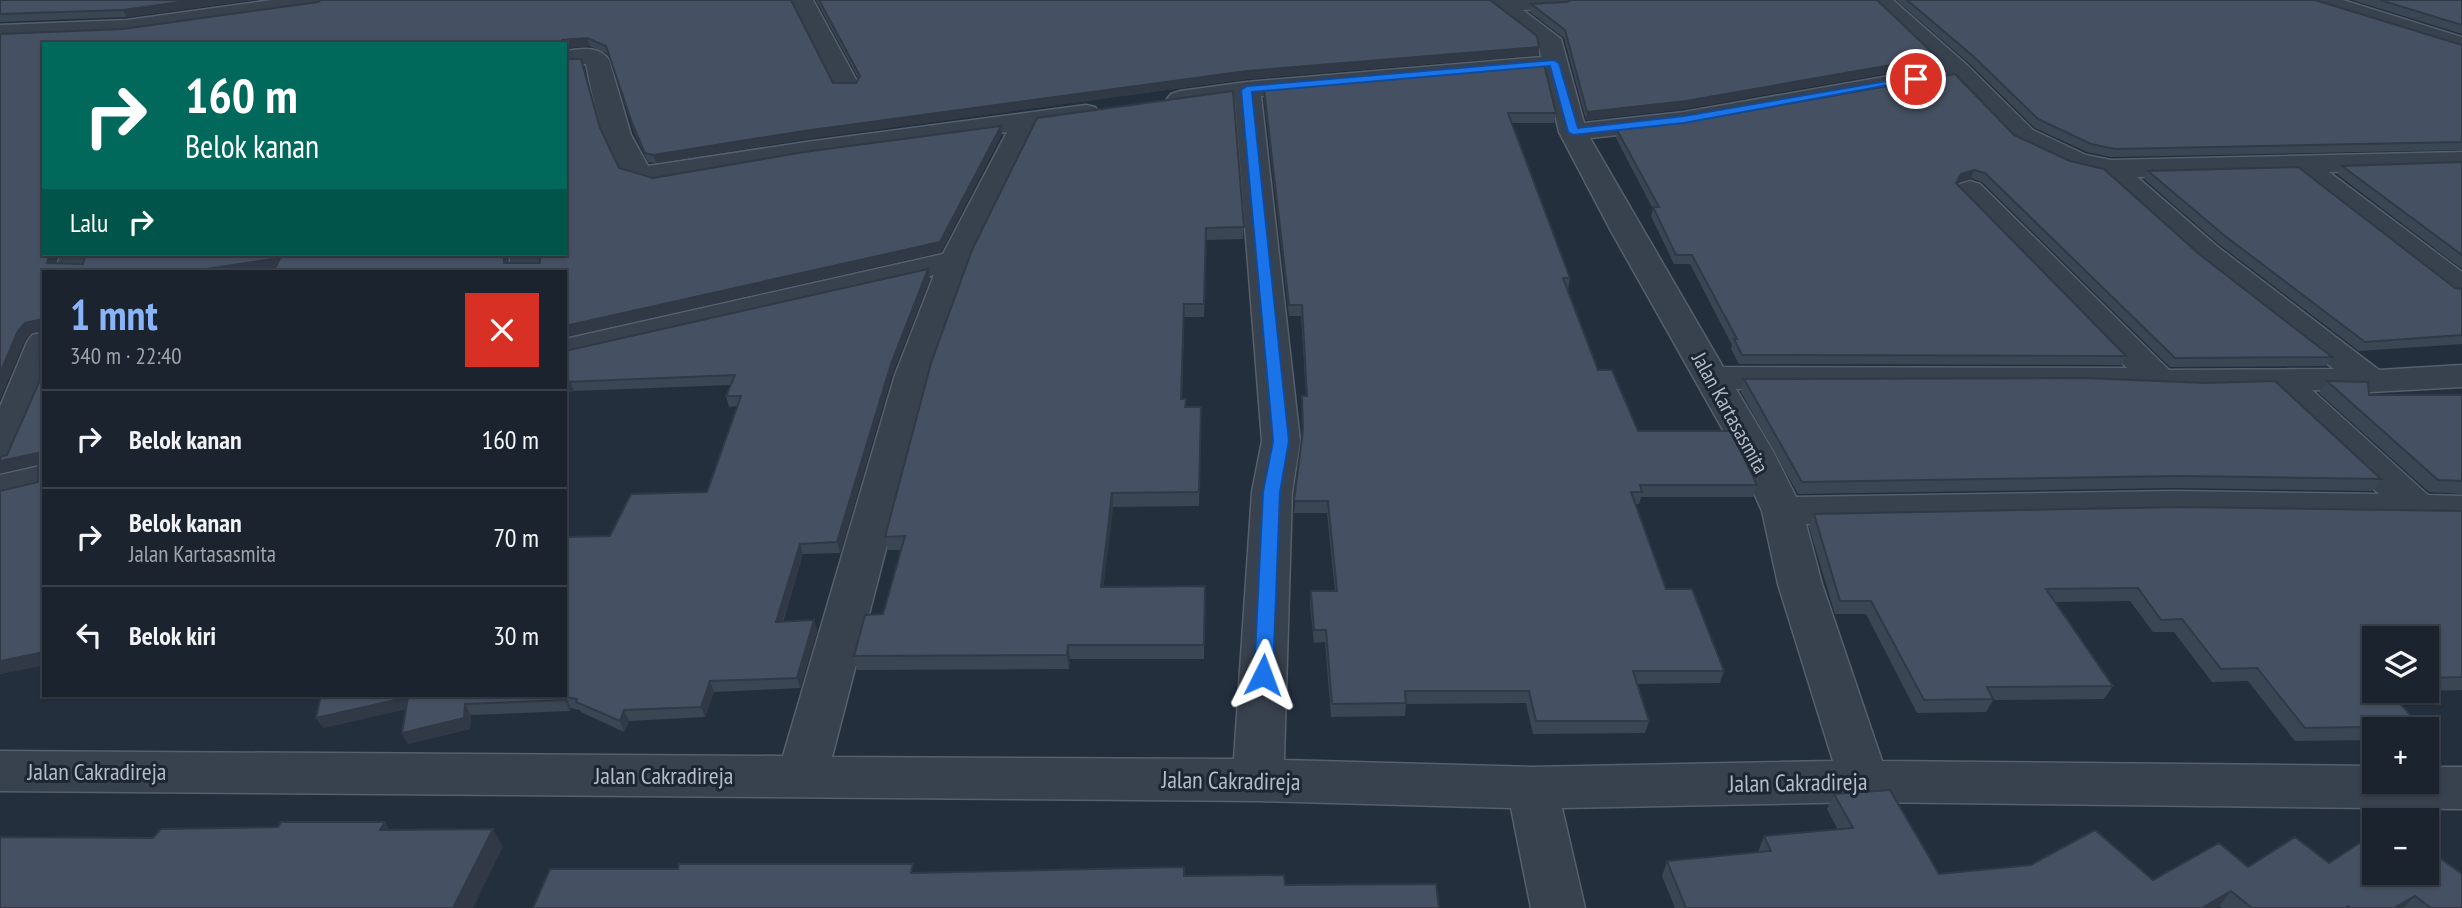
<!DOCTYPE html>
<html lang="id">
<head>
<meta charset="utf-8">
<style>
  :root { --surface:#1b232e; --page:#242b36; --text:#f1f3f6; --muted:#a0a4aa; --line:#39404a; --accent:#8ab4f8 }
  body { margin:0; font-family:"PT Sans Narrow",sans-serif; background:var(--page); color:var(--text); height:100vh; display:flex; flex-direction:column; font-size:26px; white-space:nowrap }
  * { box-sizing:border-box; margin:0 }
  p { font-size:23px; color:var(--muted) }
  .icon { flex:none; width:38px; height:38px; fill:none; stroke:currentColor; stroke-width:2; stroke-linecap:round; stroke-linejoin:round }
  .map { position:relative; flex:1; overflow:hidden }
  .details { position:absolute; left:42px; top:270px; width:525px; height:427px; display:flex; flex-direction:column; background:var(--surface); border-radius:0px; box-shadow:0 2px 5px #0004,0 0 0 2px var(--line) }
  .details>* { flex:none }
  .hud { position:absolute; left:42px; top:42px; width:525px; height:214px; border-radius:0px; box-shadow:0 2px 5px #0004,0 0 0 2px var(--line); background:#00695c; color:#fff; overflow:hidden }
  .buttons { position:absolute; left:2362px; top:626px; display:grid; gap:14px }
  .buttons a { display:grid; place-items:center; width:77px; height:77px; border-radius:0px; background:var(--surface); box-shadow:0 2px 5px #0004,0 0 0 2px var(--line); font-size:35px }
  .pin { position:absolute; display:grid; place-items:center; width:60px; height:60px; color:#fff; margin:-30px; border:4px solid #fff; border-radius:50%; box-shadow:0 2px 7px #0007 }
  .me { position:absolute; width:77px; margin:-38px; rotate:3deg; stroke-linejoin:round; filter:drop-shadow(0 0 5px #0008) }
  .turn { display:flex; align-items:center; gap:24px; height:147px; padding:0 28px; font-size:32px }
  .turn .icon { width:91px; height:91px; stroke-width:2.5 }
  .turn b { display:block; font-size:49px; line-height:60px }
  .then { display:flex; align-items:center; height:66px; padding:0 28px; background:#0003; gap:14px; font-size:26px }
  .round { display:grid; place-items:center; flex:none; width:74px; height:74px; border-radius:0px; background:var(--page) }
  .overview { display:flex; align-items:center; justify-content:space-between; height:119px; padding:0 28px }
  h1 { font-size:42px; font-weight:800; line-height:52px; color:var(--accent) }
  ul { padding:0; list-style:none }
  li { display:flex; align-items:center; gap:21px; height:98px; padding:0 28px; border-top:2px solid var(--line) }
  li div { flex:1 }
  li b { display:block; font-size:26px }
  li em { font-style:normal }
  .map>svg:first-child { display:block }
</style>
</head>
<body>
<div class="map">
<svg width="2462" height="908" viewBox="0 0 2462 908">
  <rect width="100%" height="100%" fill="#242f3e"/>
  <g fill="none" stroke-linecap="round" stroke-linejoin="round">
    <defs>
      <path id="street" d="M272 0H332L321 7 127 34 0 39V25L127 20Z
        M791 0H813L859 85 855 90H837Z
        M1484 0H1577L1566 7 1523 10 1561 39 1584 123 1684 112 1940 67 1869 0H1893L1968 66 2033 130 2086 155 2111 160 2462 152V168L2329 172 2462 272V298L2450 295 2294 173 2137 177 2218 247 2379 370 2462 365V387L2371 392 2312 390 2428 495 2462 496V522L2174 517 1806 524 1822 584 1882 761 2375 766V782H2427V767H2462V809L1864 802 1562 808 1585 908H1531L1511 808 1258 801 0 791V751L783 756 895 375 934 275 565 359V339L943 254 1007 132 806 158 656 184C647 184 637 183 629 179 604 166 592 90 586 64L565 65V51C581 49 599 45 609 60L631 135 648 166 806 142 1086 105 1095 107 1099 113 1095 119 1036 128 971 261 931 375 832 757 1234 759 1252 492 1262 441 1235 99 1180 107 1171 104 1167 99 1171 94 1180 91 1247 82 1541 57 1538 42ZM1545 71 1559 132 1611 231 1736 453 1762 511 1778 584 1833 761 1532 767 1284 760 1292 492 1300 441 1261 96ZM1953 79 2013 142 2067 167 2101 175 2196 261 2334 369 2169 370 1980 184 1970 181 1960 184 1955 190 1960 196 2127 368 1723 367 1590 138 1684 128ZM2078 387 2199 393 2269 390 2379 494 2174 491 1796 497 1774 453 1736 389Z
        M2309 0H2343L2462 37V52L2312 5Z
        M61 254H93L87 271H55Z
        M510 254H542V271H510Z
        M44 332V389L19 454 14 463 0 466V407L27 342 32 335Z
        M44 465V491L0 501V475Z"/>
    </defs>
    <use href="#street" stroke="#565f6c" stroke-width="3"/>
    <use href="#street" fill="#38414e" fill-rule="evenodd"/>
  </g>
  <path fill="#3b4654" d="M0 0H253L127 17 0 22Z
    M791 0 833 83H856L858 78 816 0H1490L1539 47 1538 55 1247 79 806 139 656 163 648 162 634 132 608 54 590 46 565 48V44H44V254L56 263 83 264 508 254V263H540L601 130 619 168 653 178 1001 126 1002 134 941 252 565 337 275 268 258 271H44V665L0 674V491L38 482V465L7 455 40 380 39 331 31 332 25 340 0 34Z
    M1896 0H2315L2462 45V150L2111 157 2087 152 2035 128 1970 64Z
    M2352 0H2462V34Z
    M1567 2 1937 57 1934 65 1684 109 1586 120 1564 38 1530 12 1531 4Z
    M1264 89 1556 113 1554 123H1512L1570 278 1568 289 1598 370 1638 431 1757 485 1753 497H1641L1639 504H1636L1666 589 1724 671 1720 683 1637 684 1649 721 1645 733 1533 734 1526 703 1406 704 1405 716 1331 717 1325 642 1314 643 1310 604 1311 591H1335L1327 513H1294L1302 435V396H1306L1301 316H1289L1264 98Z
    M1233 91 1244 227 1243 239 1206 240 1204 317H1184L1182 399 1186 407H1201L1199 506 1113 507 1103 587 1205 600 1204 659H1070L1069 669 857 670 854 656 883 614 901 550H888L885 537Z
    M1617 130 2014 135 2199 254 2332 357 2326 366 2170 367 1982 182 1971 178 1958 182 1957 184 2126 356 2121 365 1739 364 1731 349 1732 345 1690 264H1674L1651 216 1653 209 1616 138Z
    M2462 162V269L2337 174 2342 166Z
    M2148 171 2462 289V344L2359 351 2220 245 2144 179Z
    M928 269 930 279 892 374 840 553 803 554 783 622 814 620 817 631 800 688 714 692 705 717 629 721 624 732 581 712 580 710 571 708 570 711 471 715 470 729 408 744 402 733 406 709 323 728 610 536 707 492 737 406 729 407 726 396 731 385 574 391 565 393V351Z
    M1744 379 2381 479 2372 491 2174 488 1798 494 1741 392Z
    M2327 381 2369 395H2462V494L2429 492 2319 393Z
    M2462 511V690L2427 691V639H2375V691H2395H2389L2420 726 2417 730H2375V740L2295 741 2248 681 2212 682 2174 632H2153L2130 601 2055 602 2113 686 2104 699 1993 700 1986 712 1917 713 1866 614H1835L1809 527 1814 514Z
    M1834 794 1939 874 2153 880 2248 867 2329 863 2462 908H2222L2219 906 2215 908H1675L1662 876 1667 861 1758 852 1764 836 1838 830 1827 809Z"/>
  <path fill="#303945" d="M194 0H253L127 17 123 10Z
    M587 38 590 46 565 48V44H562V40Z
    M1539 47 1538 55 1247 79 806 139 656 163 653 155 804 131 1247 71Z
    M1937 57 1934 65 1684 109 1586 120 1587 112Z
    M1001 126 1002 134 941 252 565 337V326Z
    M1974 170 1971 178 1958 182 1953 192 1961 174Z
    M50 254H59L53 271 47 263Z
    M504 254H508V271L504 263Z
    M280 258 284 267 257 271H193Z
    M928 269 930 279 892 374 840 553 837 542 891 364Z
    M1184 304V317L1181 412V399Z
    M39 320 44 330 31 332 25 340 0 400V373L18 331 25 323Z
    M570 381 574 391 565 393V382Z
    M38 453 44 463 0 473V461Z
    M1112 493 1113 507 1102 601 1101 587Z
    M800 544 803 554 779 632 776 622Z
    M814 620 817 631 800 688 797 678Z
    M1068 645 1070 659 1069 669 1067 655Z
    M44 652V665L0 674V661Z
    M710 681 714 692 705 717 701 707Z
    M408 697 414 707 323 728 316 718Z
    M566 697 571 708 570 711 565 700Z
    M465 704 471 715 470 729 408 744 402 733Z
    M624 710 629 721 624 732 620 721Z
    M385 822 396 840 380 830Z
    M493 829 503 847 473 908H453Z
    M2231 891 2219 906 2215 908H2202Z
    M2415 896 2403 908H2394Z"/>
  <path fill="#455162" stroke="#303945" stroke-width="2" d="M0 0H194L123 10 0 14Z
    M321 0H791L833 83H856L860 76 819 0H1490L1537 36 1539 47 1247 71 804 131 653 155 645 153 632 123 606 46 587 38 562 40V44H44V254H50L47 263 83 264 86 254H504V263H540V254H565V59H581L600 128 619 168 653 178 804 152 1001 126 940 242 565 326V271H274L280 258 193 271H44V652L0 661V491L38 482V453L0 461V457L7 455 40 380 39 320 25 323 18 331 0 373V34L123 29 318 2Z
    M1571 0H1877L1937 57 1686 101 1587 112 1565 30 1531 4 1567 2Z
    M1907 0H2315L2462 45V142L2115 149 2091 144 2038 119 1973 56Z
    M2380 0H2462V25Z
    M1544 64 1556 113H1508L1570 278H1563L1598 370H1612L1638 431H1731L1757 485H1640L1642 492H1631L1666 589H1692L1724 671H1633L1649 721H1536L1529 691H1405L1406 703 1332 704 1326 630H1314L1311 591H1337L1328 501H1294L1303 430 1302 396H1307L1302 305H1289L1264 89Z
    M1955 74 2014 135 2070 161 2104 169 2199 254 2332 357 2175 358 1985 173 1974 170 1961 174 1956 183 2126 356 1742 355 1734 339H1737L1692 255H1676L1653 207H1659L1617 130 1686 122Z
    M1233 91 1244 227 1206 228 1204 304H1184L1181 399H1186L1185 407H1201L1199 492 1112 493 1101 587 1205 586 1204 645H1068L1067 655 854 656 865 615 883 614 905 536 885 537 931 363 972 250 1037 118Z
    M2462 162V255L2342 166Z
    M2298 167 2455 288 2462 289V335L2365 342 2225 236 2148 171Z
    M928 269 891 364 837 542 800 544 776 622 814 620 797 678 710 681 701 707 624 710 620 721 576 702 577 699 566 697 565 700 465 704 464 718 402 733 408 697 316 718 321 695H565V537L610 536 631 494 707 492 741 396H726L735 375 565 382V351Z
    M2084 378 2206 383 2275 381 2381 479 2181 476 1802 482 1744 379Z
    M2327 381 2368 382 2369 395H2462V481L2438 480Z
    M2182 507 2462 511V677L2427 678V639H2375V691H2389L2420 726 2305 728 2257 668 2221 669 2182 619 2161 620 2138 588 2046 589 2113 686 1987 687 1993 699 1924 700 1871 601H1840L1814 514Z
    M1890 790 1939 874 2031 865 2095 830 2153 880 2219 843 2248 867 2295 837 2329 863 2375 833V873H2427V849L2462 874V908H2431L2415 896 2394 908H2350L2348 906 2345 908H2252L2231 891 2202 908H1686L1667 861 1771 851 1764 836 1853 828 1834 794Z
    M281 822H385L380 830 493 829 453 908H0V837L153 838 161 829 278 827Z
    M679 864H913L911 873 1184 867V876L1284 875 1285 885 1436 884 1439 908H533L550 869H678Z"/>
  <path fill="#1a73e8" stroke="#114b97" stroke-width="2" d="M1554 60 1559 63 1578 128 1684 116 1916 76 1921 79 1684 123 1573 135 1568 132 1550 66 1252 92 1289 441 1280 492 1273 675 1263 683 1256 680 1254 675 1263 492 1273 441 1241 90 1247 86Z"/>
  <g text-anchor="middle" stroke-width="6" stroke-linejoin="round" paint-order="stroke">
    <g font-size="21" fill="#b4bcc9" stroke="#1d2633">
      <text transform="translate(1730 413) rotate(61)" y="7">Jalan Kartasasmita</text>
    </g>
    <g font-size="24" fill="#b4bcc9" stroke="#1d2633">
      <text x="97" y="780">Jalan Cakradireja</text>
      <text x="664" y="784">Jalan Cakradireja</text>
      <text transform="translate(1231 781) rotate(1)" y="8">Jalan Cakradireja</text>
      <text transform="translate(1798 783) rotate(-1)" y="8">Jalan Cakradireja</text>
    </g>
  </g>
</svg>
<div class="buttons">
<a><svg class="icon" aria-label="layers" viewBox="0 0 24 24"><path d="M12 4l9 5-9 5-9-5zM3 14l9 5 9-5"/></svg></a>
<a>+</a>
<a>−</a>
</div>
<div class="pin" style="left:1916px;top:79px;background:#d93025"><svg class="icon" aria-label="arrive" viewBox="0 0 24 24"><path d="M6 21V4h12l-3 4 3 4H6"/></svg></div>
<svg class="me" style="left:1263px;top:675px" viewBox="-20 -20 40 40"><path d="M0-17L14 15 0 8-14 15z" fill="#1a73e8" stroke="#fff" stroke-width="4"/></svg>
<div class="hud">
<div class="turn"><svg class="icon" aria-label="right" viewBox="0 0 24 24"><path d="M7 20v-9h11M14 6l5 5-5 5"/></svg><div><b>160 m</b>Belok kanan</div></div>
<div class="then">Lalu<svg class="icon" aria-label="right" viewBox="0 0 24 24"><path d="M7 20v-9h11M14 6l5 5-5 5"/></svg></div>
</div>
<section class="details">
<div class="overview"><div><h1>1 mnt</h1><p>340 m · 22:40</p></div><a class="round" style="background:#d93025;color:#fff"><svg class="icon" aria-label="close" viewBox="0 0 24 24"><path d="M6 6l12 12M18 6L6 18"/></svg></a></div>
<ul>
<li><svg class="icon" aria-label="right" viewBox="0 0 24 24"><path d="M7 20v-9h11M14 6l5 5-5 5"/></svg><div><b>Belok kanan</b></div><em>160 m</em></li>
<li><svg class="icon" aria-label="right" viewBox="0 0 24 24"><path d="M7 20v-9h11M14 6l5 5-5 5"/></svg><div><b>Belok kanan</b><p>Jalan Kartasasmita</p></div><em>70 m</em></li>
<li><svg class="icon" aria-label="left" viewBox="0 0 24 24"><path d="M17 20v-9H6M10 6l-5 5 5 5"/></svg><div><b>Belok kiri</b></div><em>30 m</em></li>
</ul>
</section>
</div>
</body>
</html>
